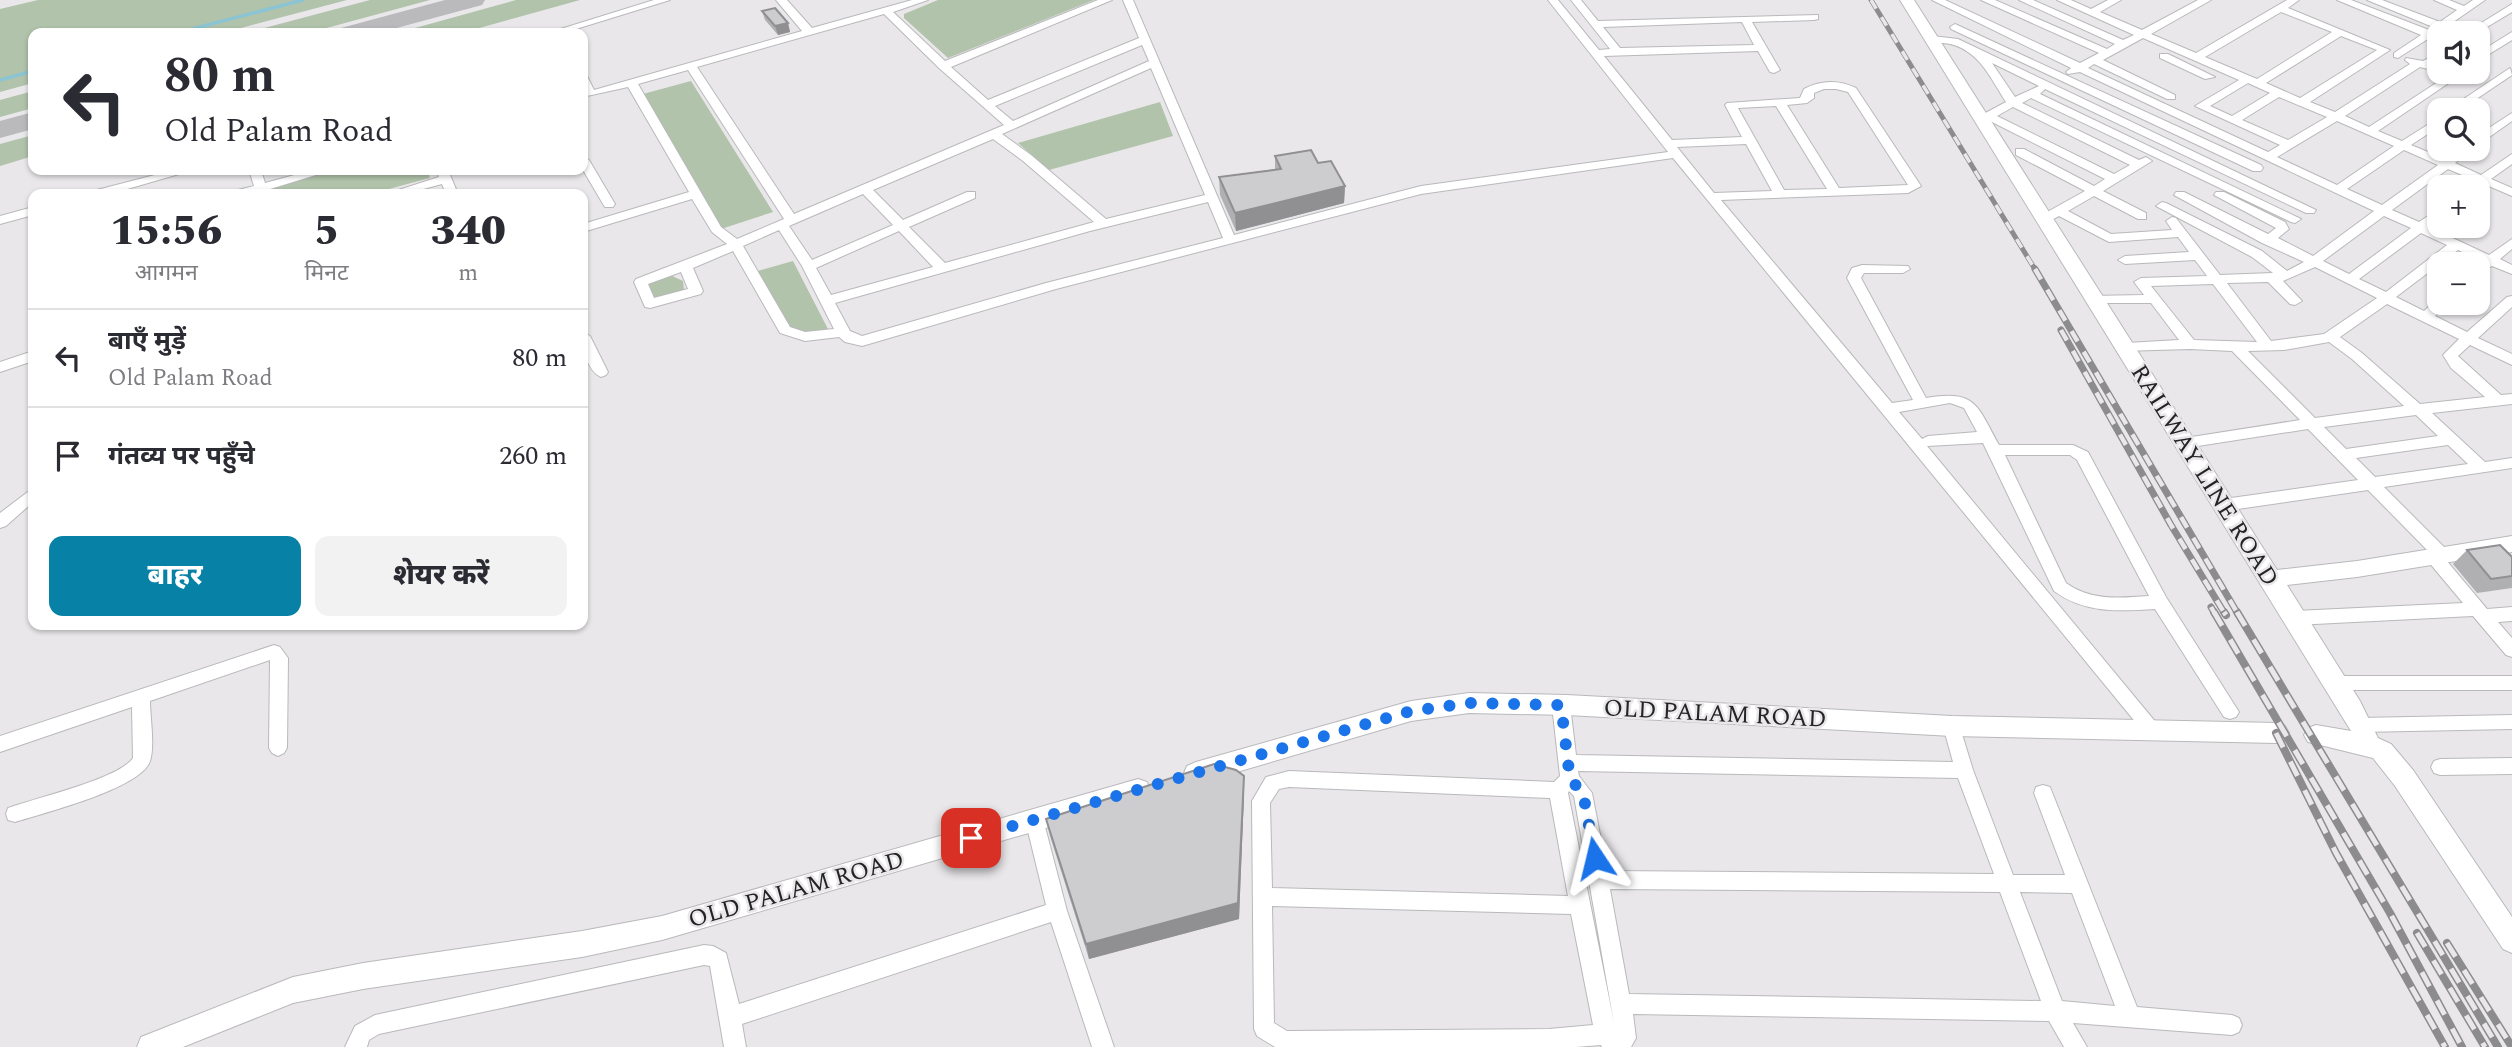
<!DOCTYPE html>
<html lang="hi">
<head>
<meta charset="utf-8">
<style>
  :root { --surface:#fff; --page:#f2f2f3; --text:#2b2b33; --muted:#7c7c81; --line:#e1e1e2; --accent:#0881a7 }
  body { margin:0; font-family:Spectral,"Noto Sans Devanagari",serif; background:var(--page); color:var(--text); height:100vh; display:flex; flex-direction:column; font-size:26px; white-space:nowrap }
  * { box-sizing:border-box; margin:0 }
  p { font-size:23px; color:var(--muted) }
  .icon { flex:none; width:38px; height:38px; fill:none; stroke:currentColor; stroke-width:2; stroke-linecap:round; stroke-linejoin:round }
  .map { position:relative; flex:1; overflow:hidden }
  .sheet { position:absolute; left:28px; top:189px; width:560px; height:441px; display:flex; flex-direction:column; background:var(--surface); border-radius:14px; box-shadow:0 2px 5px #0004 }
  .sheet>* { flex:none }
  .banner { position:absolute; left:28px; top:28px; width:560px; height:147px; border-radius:14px; box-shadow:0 2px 5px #0004; background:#fff; color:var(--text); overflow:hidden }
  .fabs { position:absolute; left:2427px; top:21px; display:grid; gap:14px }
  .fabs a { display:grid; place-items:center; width:63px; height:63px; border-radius:14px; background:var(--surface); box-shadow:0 2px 5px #0004; font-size:35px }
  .pin { position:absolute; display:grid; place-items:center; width:60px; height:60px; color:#fff; margin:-30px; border-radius:14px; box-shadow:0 4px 10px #0006 }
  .me { position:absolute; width:77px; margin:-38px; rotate:350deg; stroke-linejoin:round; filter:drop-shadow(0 0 5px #0008) }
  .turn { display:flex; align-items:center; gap:24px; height:147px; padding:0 21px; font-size:32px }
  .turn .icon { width:91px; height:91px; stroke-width:2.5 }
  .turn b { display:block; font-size:49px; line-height:60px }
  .eta { display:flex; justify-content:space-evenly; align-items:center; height:119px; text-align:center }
  .eta b { font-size:42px; font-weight:800; line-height:49px }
  .button { display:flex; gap:14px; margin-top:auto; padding:14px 21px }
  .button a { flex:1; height:80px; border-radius:14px; background:var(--accent); color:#fff; font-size:28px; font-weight:800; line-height:80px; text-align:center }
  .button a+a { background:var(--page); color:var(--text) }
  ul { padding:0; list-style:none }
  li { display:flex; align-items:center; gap:21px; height:98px; padding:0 21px; border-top:2px solid var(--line) }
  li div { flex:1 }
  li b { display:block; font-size:26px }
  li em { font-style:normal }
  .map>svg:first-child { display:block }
</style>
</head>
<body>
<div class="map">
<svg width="2512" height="1047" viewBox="0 0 2512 1047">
  <rect width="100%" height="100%" fill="#e9e7ea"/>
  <path fill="#b1c3aa" d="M38 0H347L222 33H33V83L0 92V9Z
    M370 0H430L308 33H246Z
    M516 0H580L461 33H397Z
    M938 0H1094L948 58 904 18V14Z
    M691 81 773 212 721 229 643 94Z
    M33 91V108L0 117V100Z
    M1160 102 1173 136 1049 170 1018 143Z
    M33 135V156L0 166V144Z
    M336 170H427L430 178 370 194H268L266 188Z
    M793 261 829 331H790L754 272Z
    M670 275 683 281 684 290 651 302 645 284Z"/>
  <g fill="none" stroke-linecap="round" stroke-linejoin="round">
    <path stroke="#8bc4d2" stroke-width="3.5" d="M177 33 303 0
      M0 80 33 71"/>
    <path fill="#bab9bc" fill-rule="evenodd" d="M445 0H485L482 5 378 33H338L341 28Z
      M33 112V129L0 138V121Z"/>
    <defs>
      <path id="street" d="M654 0H670L563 33 554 31Z
        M776 0H787L812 28 912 0H928L893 12 945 61 1098 0H1112L951 67 988 100 1139 38 1123 0H1133L1234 235 1421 186 1668 152 1548 0H1558L1599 50 1610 49 1571 0H1581L1598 21 1818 15V19L1814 20 1752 22 1780 70 1774 73 1770 72 1758 51 1604 56 1672 140 1742 137 1725 105 1727 103 1800 98 1804 89C1821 80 1839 80 1856 88L1921 186 1908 193 1721 200 1892 403 1913 400 1847 278 1852 268 1862 265 1908 266 1910 269 1903 273H1864L1861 278 1926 398C1977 389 1977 406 1999 445H2073L2088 452 2166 597 2239 712 2236 717 2230 719 2224 717 2155 609C2120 611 2085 614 2054 591L1983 443 1927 446 2158 725 2161 730 2158 735 2152 738 2146 735 1673 158 1421 194 1056 289 862 346 845 342 839 337 805 341 780 333 733 251 693 268 703 291 701 294 650 308 645 307 634 282 636 279 727 244 712 232 692 199 583 232V224L689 192 628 87 587 96 583 89V75L587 76 594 90 802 31ZM884 14 939 68 1004 125 794 214 697 67ZM1742 22 1754 45 1620 48 1603 27ZM1142 45 1149 61 1013 121 995 106ZM1151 68 1205 195 1106 219 1031 155 1002 134ZM688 70 784 219 737 239 721 227 638 84ZM1824 89H1836L1848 92 1908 185 1839 188 1787 105 1807 103 1814 98V93ZM1776 106 1827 189 1784 190 1738 108ZM993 139 1023 161 1094 222 945 263 909 227 975 198V192H967L903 220 873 190ZM1746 144 1772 191 1714 193 1677 147ZM863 194 893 225 812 260 789 226ZM1208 202 1223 238 1046 283 862 336 850 331 835 303 1090 231ZM779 230 802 266 834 329 805 332 790 327 743 246ZM899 231 933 267 831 295 816 268ZM681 272 688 289 654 298 648 284ZM1950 403 1964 408 1977 432 1928 436 1922 439 1899 412ZM2005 455H2070L2077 460 2149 596C2119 598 2091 601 2066 583Z
        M1932 0H1945L2080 63 2099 53 1981 0H1995L2107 49 2115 44 2019 0H2033L2123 40 2134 35 2057 0H2071L2091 9 2108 0H2121L2100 12 2142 30 2198 0H2211L2151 34 2196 53 2287 0H2299L2288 8 2390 50 2310 102 2335 112 2410 64 2405 60 2406 58 2423 61 2440 52V60L2433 65 2440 67V72L2444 73 2420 67 2345 116 2369 127 2453 72H2465L2378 131 2402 141 2440 117V126L2411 145 2445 159 2460 149H2473L2455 163 2481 175 2512 154V164L2491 179 2512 188V196L2484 184 2478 188 2466 187 2474 180 2448 169 2392 210 2419 222 2440 208V218L2429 227 2489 255 2512 239V249L2500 259 2512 265V274L2492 266 2478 274 2477 264 2481 261 2458 250 2396 297 2424 311 2436 300 2448 303 2435 316 2467 332 2507 297 2512 296V307L2478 338 2512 354V365L2470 345 2458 356 2501 395 2512 394V404L2432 413 2485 462 2512 458V468L2384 487 2448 551 2450 555 2446 560 2487 609 2512 607V621L2498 622 2512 638V657L2506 655 2473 616 2295 625 2289 623 2287 618 2289 613 2295 611 2463 603 2427 560 2425 556 2428 551 2368 490 2224 511 2218 509 2216 505 2224 499 2358 480 2308 429 2185 448 2180 447 2178 443 2185 438 2300 420 2232 351 2190 349 2121 351 2119 348 2121 345 2126 343 2179 340 2151 303H2095L2088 299 2090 296 2144 295 2134 282 2141 278 2207 276 2195 260 2125 264 2118 260 2125 256 2189 252 2178 237 2109 242 2059 216 2048 222H2040V216L2085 191 2016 155V149H2024L2094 186 2105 179 1988 120 1978 121V117L2006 102C1991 79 1981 54 1954 45 1945 42 1934 44 1927 39L1932 36 1958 39 2316 210 2314 213H2306L2045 89 2040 94 2301 219 2295 223 2291 222 2031 98 2022 103 2139 160 2146 157 2152 161 2103 191 2146 213V219H2138L2094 196 2068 211 2111 234 2172 230 2166 221 2172 217 2176 218 2220 275 2273 273 2252 257 2156 206 2162 202 2166 203 2262 251 2287 271 2304 262 2262 243 2174 195 2176 192H2184L2268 234 2276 228 2214 195 2216 192H2224L2285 222 2289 229 2278 238 2313 256 2374 211 2080 72 2068 74 2066 72 2071 68ZM2281 12 2332 32 2257 79 2205 57ZM2341 36 2377 50 2300 98 2266 83ZM2143 38 2239 80 2195 106 2280 145 2268 152 2088 68 2094 64 2167 99H2175V95L2103 60ZM1992 63 2039 86 2015 97ZM2248 83 2270 93 2232 116 2210 106ZM2279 97 2327 117 2288 140 2242 120ZM2013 107 2130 165 2114 174 1997 116ZM2337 121 2394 146 2337 185 2277 157ZM2404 150 2438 165 2382 205 2347 189ZM2384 216 2411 228 2349 274 2323 261ZM2421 233 2447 245 2386 292 2359 279ZM2315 267 2377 298 2324 334 2271 341 2227 283 2268 282 2290 304 2295 305 2302 301 2283 281ZM2213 284 2257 342 2194 340 2151 286ZM2387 304 2459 339 2443 355 2451 368 2485 397 2420 404 2362 353 2340 337ZM2329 342 2352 359 2404 406 2315 418 2248 351 2284 350ZM2416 415 2438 436 2346 449 2324 427ZM2448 445 2468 464 2375 477 2356 458Z
        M2337 0H2351L2429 30 2433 27 2367 0H2382L2440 22 2457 10 2434 0H2449L2464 6 2473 0H2485L2449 25 2464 33 2442 30 2398 58 2394 57V53L2421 35Z
        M2512 4V12L2477 33H2465Z
        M1955 24 2261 165 2263 168 2261 171H2253L1951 29 1950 27Z
        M2512 32V40L2478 61V53Z
        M2160 54H2168L2215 77 2205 79 2160 58Z
        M2510 68 2512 75 2460 110H2447Z
        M2512 113V121L2478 145V135Z
        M583 156 589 160 615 204 613 207H605L603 204 583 170Z
        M174 170H193L110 194H91L93 191Z
        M249 170H261L265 183 313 170H332L267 190 268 194H232L234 191 254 186Z
        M436 170H448L458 194H446L442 184 405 194H386L439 177Z
        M33 207V215L0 224V216Z
        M583 332 590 336 608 372 606 375 601 377C586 370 583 347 583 332Z
        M33 351V361L0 372V362Z
        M33 488V502L6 526 0 528V513Z
        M274 645 280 647 288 658 287 748 284 753 278 756 272 753 269 748 270 660 150 701C150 717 155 746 150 761 142 788 44 813 15 822L8 820 6 814 8 808C35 798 119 779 133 758L132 707 0 752V736Z
        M2336 676H2512V690H2336L2330 688 2327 683 2330 678Z
        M1561 698 1567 700 1570 705 1576 755 1953 762 1943 726 1946 721 1952 718 1958 721 1973 770 2013 875H2065L2034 793 2036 787 2043 785 2050 787 2137 1007 2232 1015 2239 1018 2242 1025 2239 1032 2232 1035 2073 1023 2087 1047H2064L2049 1021 1633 1014 1636 1038 1631 1047H1602L1601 1045 1576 1047H1275L1257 1036 1254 1029 1252 801 1266 777 1289 771 1554 782 1560 776 1552 705 1555 700ZM1578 771 1958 778 1994 874 1607 871 1592 793 1579 776ZM1289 787 1550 798 1568 896 1272 888 1270 803 1279 789ZM1569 791 1574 796 1614 1023 1568 793ZM1610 889 2000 892 2041 1001 1629 994ZM2020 892 2072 893 2115 1006 2062 1001ZM1272 906 1571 914 1593 1025 1549 1029 1287 1031 1274 1023Z
        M2512 715V729L2359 732 2353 730 2350 725 2353 720 2359 718Z
        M2512 758V774L2440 775 2434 773 2431 767 2434 761 2440 759Z
        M1034 811 1041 813 1043 819 1067 911 1114 1047H1092L1051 922 742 1024 746 1047H724L710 966 704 965 379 1034 369 1040 367 1047H345L355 1026 375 1015 704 945 713 946 726 953 739 1004 1046 905 1025 819 1027 813Z"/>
      <path id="secondary" d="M1900 0H1914L2277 570 2357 561 2512 536V552L2357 577 2287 585 2360 701 2378 738 2391 744 2413 770 2512 917V953L2503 949 2395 786 2373 758 2308 742 2304 735 2308 728 2316 725 2351 731Z
        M1469 693 1567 695 1952 716 2277 723 2285 726 2289 733 2285 740 2277 743 1952 736 1567 715 1469 713 1411 721 1196 784 1187 780 1184 773 1187 766 1196 762 1411 701Z
        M1138 779 1147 782 1150 790 1147 798 1138 801 662 940 582 957 363 989 293 1003 183 1047H137L141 1037 293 977 363 963 582 931 662 916Z"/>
    </defs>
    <use href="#street" stroke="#b9b8bb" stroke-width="2"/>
    <use href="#secondary" stroke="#b9b8bb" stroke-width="2"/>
    <use href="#street" fill="#fff" fill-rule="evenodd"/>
    <use href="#secondary" fill="#fff" fill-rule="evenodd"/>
    <defs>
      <path id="rail-far2" d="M1871 0 2036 271"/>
      <path id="rail-far1" d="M2035 269 2238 614
        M2061 330 2171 525 2225 614
        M2211 607 2215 614"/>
      <path id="rail" d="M2214 612 2390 913 2462 1047
        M2224 612 2226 615
        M2237 612 2498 1047
        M2276 733 2336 853 2445 1047
        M2417 933 2485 1047
        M2447 943 2512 1047"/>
    </defs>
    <use href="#rail-far2" stroke="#8c8b8d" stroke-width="5"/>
    <use href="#rail-far1" stroke="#8c8b8d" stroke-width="7"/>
    <use href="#rail" stroke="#8c8b8d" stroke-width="8"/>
    <use href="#rail-far2" stroke="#e9e7ea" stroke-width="3.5" stroke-dasharray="10" stroke-linecap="butt"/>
    <use href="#rail-far1" stroke="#e9e7ea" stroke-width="4.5" stroke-dasharray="12" stroke-linecap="butt"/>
    <use href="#rail" stroke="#e9e7ea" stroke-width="5" stroke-dasharray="16" stroke-linecap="butt"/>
  </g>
  <path fill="#b0afb2" d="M762 11 788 23 790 32 778 35 765 20Z
    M1275 156 1318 163 1345 186 1344 203 1236 231 1220 195 1219 177 1275 169Z
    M2467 550 2512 557V588L2477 593 2453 564Z
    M1244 776V794L1239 919 1089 959 1050 836 1046 819Z"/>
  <path fill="#908f91" d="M788 23 790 32 778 35 775 26Z
    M1345 186 1344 203 1236 231 1235 213Z
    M1244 776V794L1239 919 1089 959 1086 944Z"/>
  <path fill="#cdcccf" stroke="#908f91" stroke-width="2" d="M775 8 788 23 775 26 762 11Z
    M1311 150 1318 163 1331 161 1345 186 1235 213 1219 177 1281 169 1275 156Z
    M2500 545 2512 557V576L2491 579 2467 550Z
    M1214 764 1236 770 1244 776 1238 903 1086 944 1046 819Z"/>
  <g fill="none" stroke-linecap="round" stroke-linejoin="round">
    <path stroke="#1a73e8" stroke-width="12" stroke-dasharray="0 21.6" d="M971 838 1411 711 1469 703 1561 705 1570 779 1583 793 1595 858"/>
  </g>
  <g text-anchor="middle" stroke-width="5" stroke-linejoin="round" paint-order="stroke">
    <g font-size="24" fill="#252425" stroke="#e9e7ea">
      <text transform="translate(2205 475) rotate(58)" y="8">RAILWAY LINE ROAD</text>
      <text transform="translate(1715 713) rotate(3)" y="8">OLD PALAM ROAD</text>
      <text transform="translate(796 889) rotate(-16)" y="8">OLD PALAM ROAD</text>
    </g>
  </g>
</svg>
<div class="fabs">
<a><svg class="icon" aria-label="sound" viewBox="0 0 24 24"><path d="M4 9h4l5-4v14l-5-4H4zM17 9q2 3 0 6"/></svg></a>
<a><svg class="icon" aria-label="search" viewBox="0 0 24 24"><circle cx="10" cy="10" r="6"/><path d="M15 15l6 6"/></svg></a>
<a>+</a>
<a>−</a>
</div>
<div class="pin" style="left:971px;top:838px;background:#d93025"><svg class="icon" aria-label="arrive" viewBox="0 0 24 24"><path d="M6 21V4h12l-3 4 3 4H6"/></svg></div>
<svg class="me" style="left:1595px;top:858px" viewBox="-20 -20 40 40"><path d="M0-17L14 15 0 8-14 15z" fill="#1a73e8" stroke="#fff" stroke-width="4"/></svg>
<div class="banner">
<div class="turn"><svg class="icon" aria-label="left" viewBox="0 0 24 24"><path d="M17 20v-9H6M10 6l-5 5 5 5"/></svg><div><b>80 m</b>Old Palam Road</div></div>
</div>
<section class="sheet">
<div class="eta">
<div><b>15:56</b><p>आगमन</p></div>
<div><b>5</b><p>मिनट</p></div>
<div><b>340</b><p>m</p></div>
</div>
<ul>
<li><svg class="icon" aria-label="left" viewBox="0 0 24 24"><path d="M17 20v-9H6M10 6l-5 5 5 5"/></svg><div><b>बाएँ मुड़ें</b><p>Old Palam Road</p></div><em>80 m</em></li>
<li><svg class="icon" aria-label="arrive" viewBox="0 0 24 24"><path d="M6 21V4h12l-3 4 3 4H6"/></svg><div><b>गंतव्य पर पहुँचे</b></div><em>260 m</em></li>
</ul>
<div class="button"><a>बाहर</a><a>शेयर करें</a></div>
</section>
</div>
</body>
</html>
